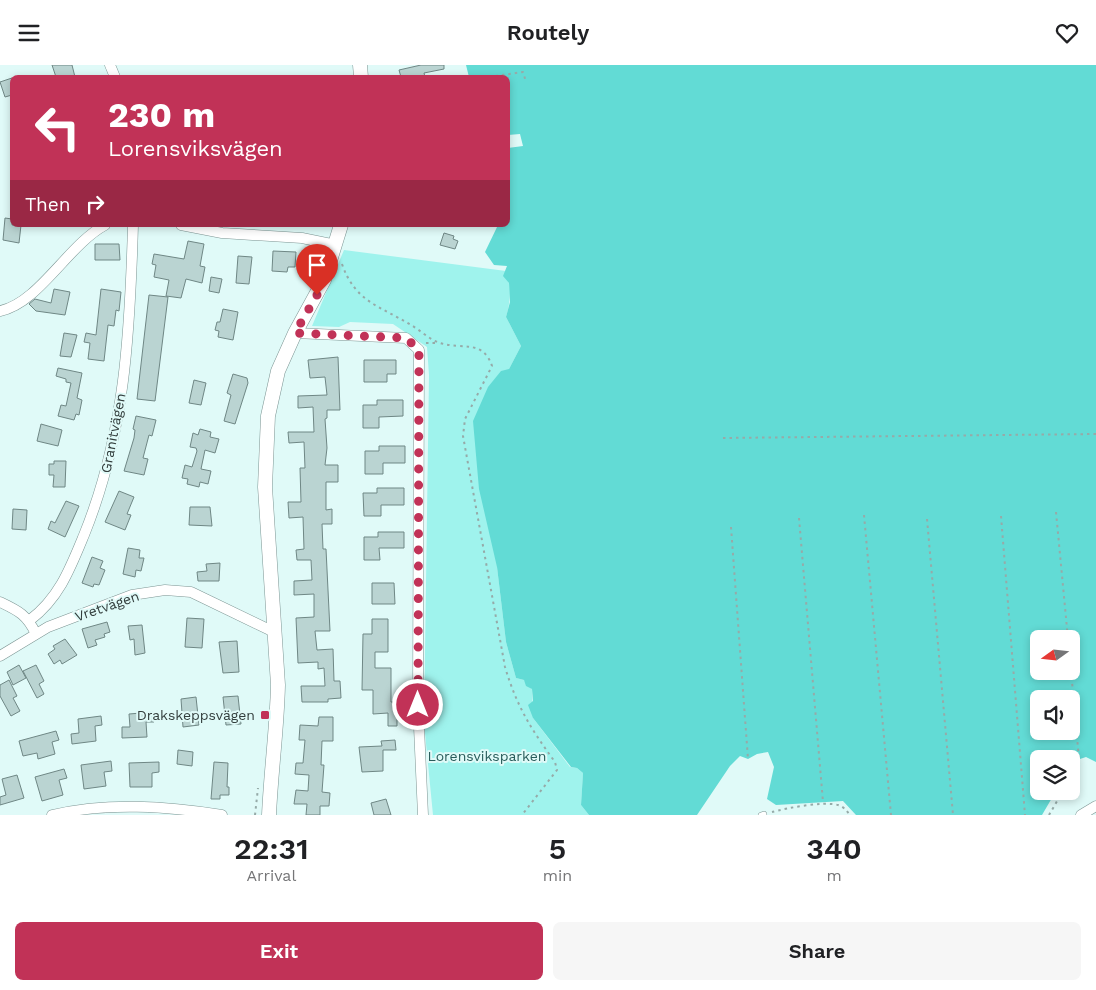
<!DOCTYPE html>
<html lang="en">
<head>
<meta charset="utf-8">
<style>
  :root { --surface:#fff; --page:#f6f6f6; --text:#202124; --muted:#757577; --accent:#c13257 }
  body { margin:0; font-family:"Work Sans",sans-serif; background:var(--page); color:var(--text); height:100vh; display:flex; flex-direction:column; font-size:19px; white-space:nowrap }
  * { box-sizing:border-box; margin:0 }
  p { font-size:16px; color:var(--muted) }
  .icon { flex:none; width:28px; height:28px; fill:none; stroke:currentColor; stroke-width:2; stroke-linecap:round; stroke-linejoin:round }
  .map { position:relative; height:750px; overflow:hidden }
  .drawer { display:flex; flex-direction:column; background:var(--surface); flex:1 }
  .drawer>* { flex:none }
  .top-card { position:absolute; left:10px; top:10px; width:500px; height:152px; border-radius:8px; box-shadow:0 2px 8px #0003; background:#c13257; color:#fff; overflow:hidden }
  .needle { width:32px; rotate:255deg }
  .controls { position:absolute; left:1030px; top:565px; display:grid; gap:10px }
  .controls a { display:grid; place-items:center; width:50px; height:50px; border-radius:8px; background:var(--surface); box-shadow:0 2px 8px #0003; font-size:25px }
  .pin { position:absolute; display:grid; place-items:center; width:42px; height:42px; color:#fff; margin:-51px -21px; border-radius:50% 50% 50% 0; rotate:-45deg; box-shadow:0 0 5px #0007 }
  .pin .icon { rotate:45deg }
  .me { position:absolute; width:55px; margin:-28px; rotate:0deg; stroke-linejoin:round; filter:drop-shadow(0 0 4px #0008) }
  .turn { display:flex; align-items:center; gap:18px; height:105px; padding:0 15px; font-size:22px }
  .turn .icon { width:65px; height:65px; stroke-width:2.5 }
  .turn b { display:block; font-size:35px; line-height:42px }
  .then { display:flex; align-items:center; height:48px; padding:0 15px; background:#0003; gap:10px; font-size:19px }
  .eta { display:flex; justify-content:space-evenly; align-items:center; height:85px; text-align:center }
  .eta b { font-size:30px; font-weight:600; line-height:35px }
  .cta { display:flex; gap:10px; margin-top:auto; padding:10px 15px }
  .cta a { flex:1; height:58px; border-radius:8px; background:var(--accent); color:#fff; font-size:20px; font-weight:600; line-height:58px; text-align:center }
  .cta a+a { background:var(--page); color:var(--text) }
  header { display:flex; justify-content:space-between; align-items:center; height:65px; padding:0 15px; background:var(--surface); font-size:22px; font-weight:600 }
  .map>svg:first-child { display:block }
</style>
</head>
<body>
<header><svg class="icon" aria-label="menu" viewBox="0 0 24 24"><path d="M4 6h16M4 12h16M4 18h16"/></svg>Routely<svg class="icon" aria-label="heart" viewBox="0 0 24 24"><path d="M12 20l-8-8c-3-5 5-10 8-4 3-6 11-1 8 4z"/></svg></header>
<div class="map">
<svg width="1096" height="750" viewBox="0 0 1096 750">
  <rect width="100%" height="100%" fill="#e0faf8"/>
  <path fill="#9ff3ed" d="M344 185 506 206C511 222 511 235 506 252L521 281 509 304 497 502 506 577 516 613 524 615 532 624 533 653 570 702 577 703 583 708 581 740 589 750H433L424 658 429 310 427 282 393 259 350 257 339 262 312 261Z"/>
  <path fill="#62dbd5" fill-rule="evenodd" d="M466 0H1096V697L1086 692 1071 697V694H1039V726H1056L1042 750H856L843 736 776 740 767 734 774 702 768 687 757 689 748 694 740 691 730 701 697 750H589L581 740 583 708 577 703 571 702 533 653 528 640 533 636 532 624 526 621 524 615 516 613 506 577 497 502 479 424 473 356 488 322 501 306 509 304 521 281 506 252 510 237 509 218 503 211 507 201 494 200 485 187 498 160H508L509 136 508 83 523 81 520 69 508 70V12H469ZM1039 574H1071V606H1039ZM1039 634H1071V666H1039Z"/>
  <path fill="#bad4d2" stroke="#6f8785" d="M52 0H72L75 12H56Z
    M421 0H444V4L424 8 425 12H401L399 5Z
    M12 13V30L5 32 0 17Z
    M5 153 12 154V160H21L19 178 3 175Z
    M444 168 454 171 453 174 458 176 455 184 440 180Z
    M188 176 204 179 200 201 205 202 202 218 186 214 181 233 166 231 169 215 154 212 156 200 152 199 154 189 184 194Z
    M95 179H119L120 195H95Z
    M273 186 296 187 295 202H288L287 207 272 206Z
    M238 191 252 192 249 219 236 218Z
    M211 212 222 214 219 228 209 226Z
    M54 224 70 227 65 250 36 246 29 239 35 234 51 238Z
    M101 224 121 227 119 246 116 245 114 261 108 260 104 296 88 294 90 278 84 277 86 268 96 270Z
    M149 230 168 232 155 336 137 334Z
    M223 244 238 247 233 275 218 272 219 266 215 265 217 257H220Z
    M64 268 77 270 71 292 60 291Z
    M338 292 340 345H327V353L325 354 327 383 325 400H338V417H326V445L332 444V459H322L323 484H326L330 566H315L317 585 333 584 334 616H340L341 633 328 634V637H302L301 621H325L324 603 318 604V597L298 598 296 553 314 552V529L294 530V516L312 515 311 495H297L296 485 304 484 303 452 289 453 288 437H301L300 403H305L304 377 289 378 288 367H314L313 342 298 343V331L327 330 325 312 310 313 308 295Z
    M364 295H396V309H387V317H364Z
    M58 303 82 308 77 333 82 335 79 350 76 349 74 355 58 351 61 340 66 341 71 318 66 317V314L56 311Z
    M233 309 247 313 248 318 235 359 224 356 231 330 227 328Z
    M194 315 206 318 201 340 189 338Z
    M377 335H403V351L379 352V363H363V340H377Z
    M136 351 156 355 152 371 149 370 143 393 148 394 144 410 124 406 134 373 135 365 133 364Z
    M41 359 62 365 58 381 37 376Z
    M200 364 211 367 210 372 219 374 215 388 205 385 201 404 211 406 208 419 200 417 199 422 187 419 188 414 182 413 185 400 192 402 197 386 196 383 190 382 193 368 198 370Z
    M379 381H405V398H383V409H365V386H379Z
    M54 396H66L65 422H53L54 410H49V399H54Z
    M377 423H404V440H381V451H364L363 428H377Z
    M119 426 134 432 127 449 131 450 125 465 105 457Z
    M66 436 79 441 65 472 48 464 51 456 55 458Z
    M190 442H210L212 461 189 460Z
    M13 444 27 445 26 465 12 464Z
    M378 467H404V483H379L380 495H364V472H378Z
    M128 483 140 485 139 493H144L141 506 136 505 135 512 123 509Z
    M92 492 103 496 100 503 105 505 99 520 94 519 93 522 82 518Z
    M220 498 219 516H198L197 507 207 506 206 499Z
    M372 518H394L395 539H372Z
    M187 553 204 554 202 583 185 582Z
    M372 554H388V587H375V603H391V637H403V649H397V661H388V648L373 649V625H362L363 569H372Z
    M107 557 110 567 104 569 105 572 95 575 97 580 88 583 82 564Z
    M142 560 145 588 135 590 134 574 130 575 128 561Z
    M65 574 77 590 62 599 60 595 54 599 48 589 55 584 53 581Z
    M237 576 239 607 223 608 219 577Z
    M19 600 26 613 13 620 7 607Z
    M36 600 44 616 39 619 44 629 37 633 23 606Z
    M9 615 17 631 13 633 20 646 11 651 0 631V620Z
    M238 631 241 659 226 660 223 632Z
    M196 632 199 660 183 662 181 634Z
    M153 647 154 657H146L147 672 122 673V662H130L129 649Z
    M101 651 102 660 95 661 96 676 72 679 71 669 79 668 78 654Z
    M319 652H333V676H322L321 700H324L322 727 330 728 329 741H320V750H306L307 739H294L296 725 308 726 309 710 295 709 296 698H303L305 675H299L300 660 318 661Z
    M56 666 59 675 52 677 55 689 38 694 37 688 23 691 19 676Z
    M395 675 396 685H383V706L362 707 359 682 382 681 381 676Z
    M178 685 193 687 192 701 177 699Z
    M111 696 112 706 104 707 106 721 84 724 81 700Z
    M159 697V707L152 708V722H130L129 698Z
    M214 697 228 698 227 722H229V730H220V734H211Z
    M64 704 67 713 59 715 63 730 42 736 35 712Z
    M17 710 24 733 0 740V732L6 730 2 714Z
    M386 734 391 750H374L371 738Z"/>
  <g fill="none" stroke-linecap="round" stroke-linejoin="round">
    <defs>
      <path id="lane" d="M761 750 764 749"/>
      <path id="street" d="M110 0 115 12
        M181 160 222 168 302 173 336 180
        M0 246C39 238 68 180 105 160
        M295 268 406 273 419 285 418 640 423 750
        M0 537C19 546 27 550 36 569
        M30 555C59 533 70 504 84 470 125 369 130 268 133 160
        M0 591 48 562 132 530 165 525 191 527 274 567
        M52 750C108 737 166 741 222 750
        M1081 750 1096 741"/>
      <path id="secondary" d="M360 0 361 12
        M269 750C271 706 277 663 278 620L265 422 268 351 278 306 295 268 324 215 341 160"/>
    </defs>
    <use href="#lane" stroke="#7c9593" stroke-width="6"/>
    <use href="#street" stroke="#7c9593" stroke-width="11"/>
    <use href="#secondary" stroke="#7c9593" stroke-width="15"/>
    <path stroke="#96aaa8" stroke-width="2" stroke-dasharray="2.5 4" stroke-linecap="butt" d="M489 12 523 7 526 17
      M342 199C355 237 380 241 411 260 420 265 430 275 440 278 462 285 483 274 492 301L465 354 463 371 505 602C517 642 531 664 555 697L557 705 522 750
      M307 219 313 206
      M426 278H439
      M723 373 1096 369
      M1056 447 1068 574
      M864 450 891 750
      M1001 451 1025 750
      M799 453 823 737
      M927 454 953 750
      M731 462 748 694
      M1071 606 1079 694 1078 702 1071 705
      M772 747C787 743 823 736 838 740 844 742 846 745 850 750
      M255 750 258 723
      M1049 750 1063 726"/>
    <use href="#lane" stroke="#fff" stroke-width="5"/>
    <use href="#street" stroke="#fff" stroke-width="10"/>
    <use href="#secondary" stroke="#fff" stroke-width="14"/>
  </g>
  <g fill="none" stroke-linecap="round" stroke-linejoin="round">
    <path stroke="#c13257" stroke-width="9" stroke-dasharray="0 16.2" d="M317 230 295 268 406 273 419 285 418 640"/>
  </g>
  <rect fill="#c13257" stroke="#e0faf8" stroke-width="2" x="260" y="645" width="10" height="10" rx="2.5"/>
  <g text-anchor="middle" stroke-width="4" stroke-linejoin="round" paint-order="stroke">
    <g font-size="14" fill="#333e3d" stroke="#e0faf8">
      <text transform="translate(113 368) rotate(-79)" y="5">Granitvägen</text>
      <text transform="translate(107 541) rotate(-19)" y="5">Vretvägen</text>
    </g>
    <g font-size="14" fill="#333e3d" stroke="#e0faf8" text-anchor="end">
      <text x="255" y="655">Drakskeppsvägen</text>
    </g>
    <g font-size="14" fill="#285c5a" stroke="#e0faf8">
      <text x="487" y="696">Lorensviksparken</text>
    </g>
  </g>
</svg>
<div class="controls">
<a><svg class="needle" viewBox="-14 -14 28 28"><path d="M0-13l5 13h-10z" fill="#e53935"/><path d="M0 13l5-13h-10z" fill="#757577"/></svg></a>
<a><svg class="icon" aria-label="sound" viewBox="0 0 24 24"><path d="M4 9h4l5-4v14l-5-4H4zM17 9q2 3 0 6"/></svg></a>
<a><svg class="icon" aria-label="layers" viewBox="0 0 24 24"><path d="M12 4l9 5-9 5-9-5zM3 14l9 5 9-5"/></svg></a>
</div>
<div class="pin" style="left:317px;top:230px;background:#d93025"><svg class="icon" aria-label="arrive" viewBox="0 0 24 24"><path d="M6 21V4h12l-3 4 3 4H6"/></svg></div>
<svg class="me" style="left:418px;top:640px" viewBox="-20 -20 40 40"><circle r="17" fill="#c13257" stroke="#fff" stroke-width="3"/><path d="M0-11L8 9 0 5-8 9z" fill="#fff"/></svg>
<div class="top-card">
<div class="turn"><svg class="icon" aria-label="left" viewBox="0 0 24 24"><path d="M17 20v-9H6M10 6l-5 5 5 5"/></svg><div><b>230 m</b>Lorensviksvägen</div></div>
<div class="then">Then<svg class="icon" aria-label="right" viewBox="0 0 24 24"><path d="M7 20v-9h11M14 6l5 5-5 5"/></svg></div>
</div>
</div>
<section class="drawer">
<div class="eta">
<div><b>22:31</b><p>Arrival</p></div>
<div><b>5</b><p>min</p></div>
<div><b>340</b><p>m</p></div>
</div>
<div class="cta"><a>Exit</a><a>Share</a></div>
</section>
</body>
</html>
